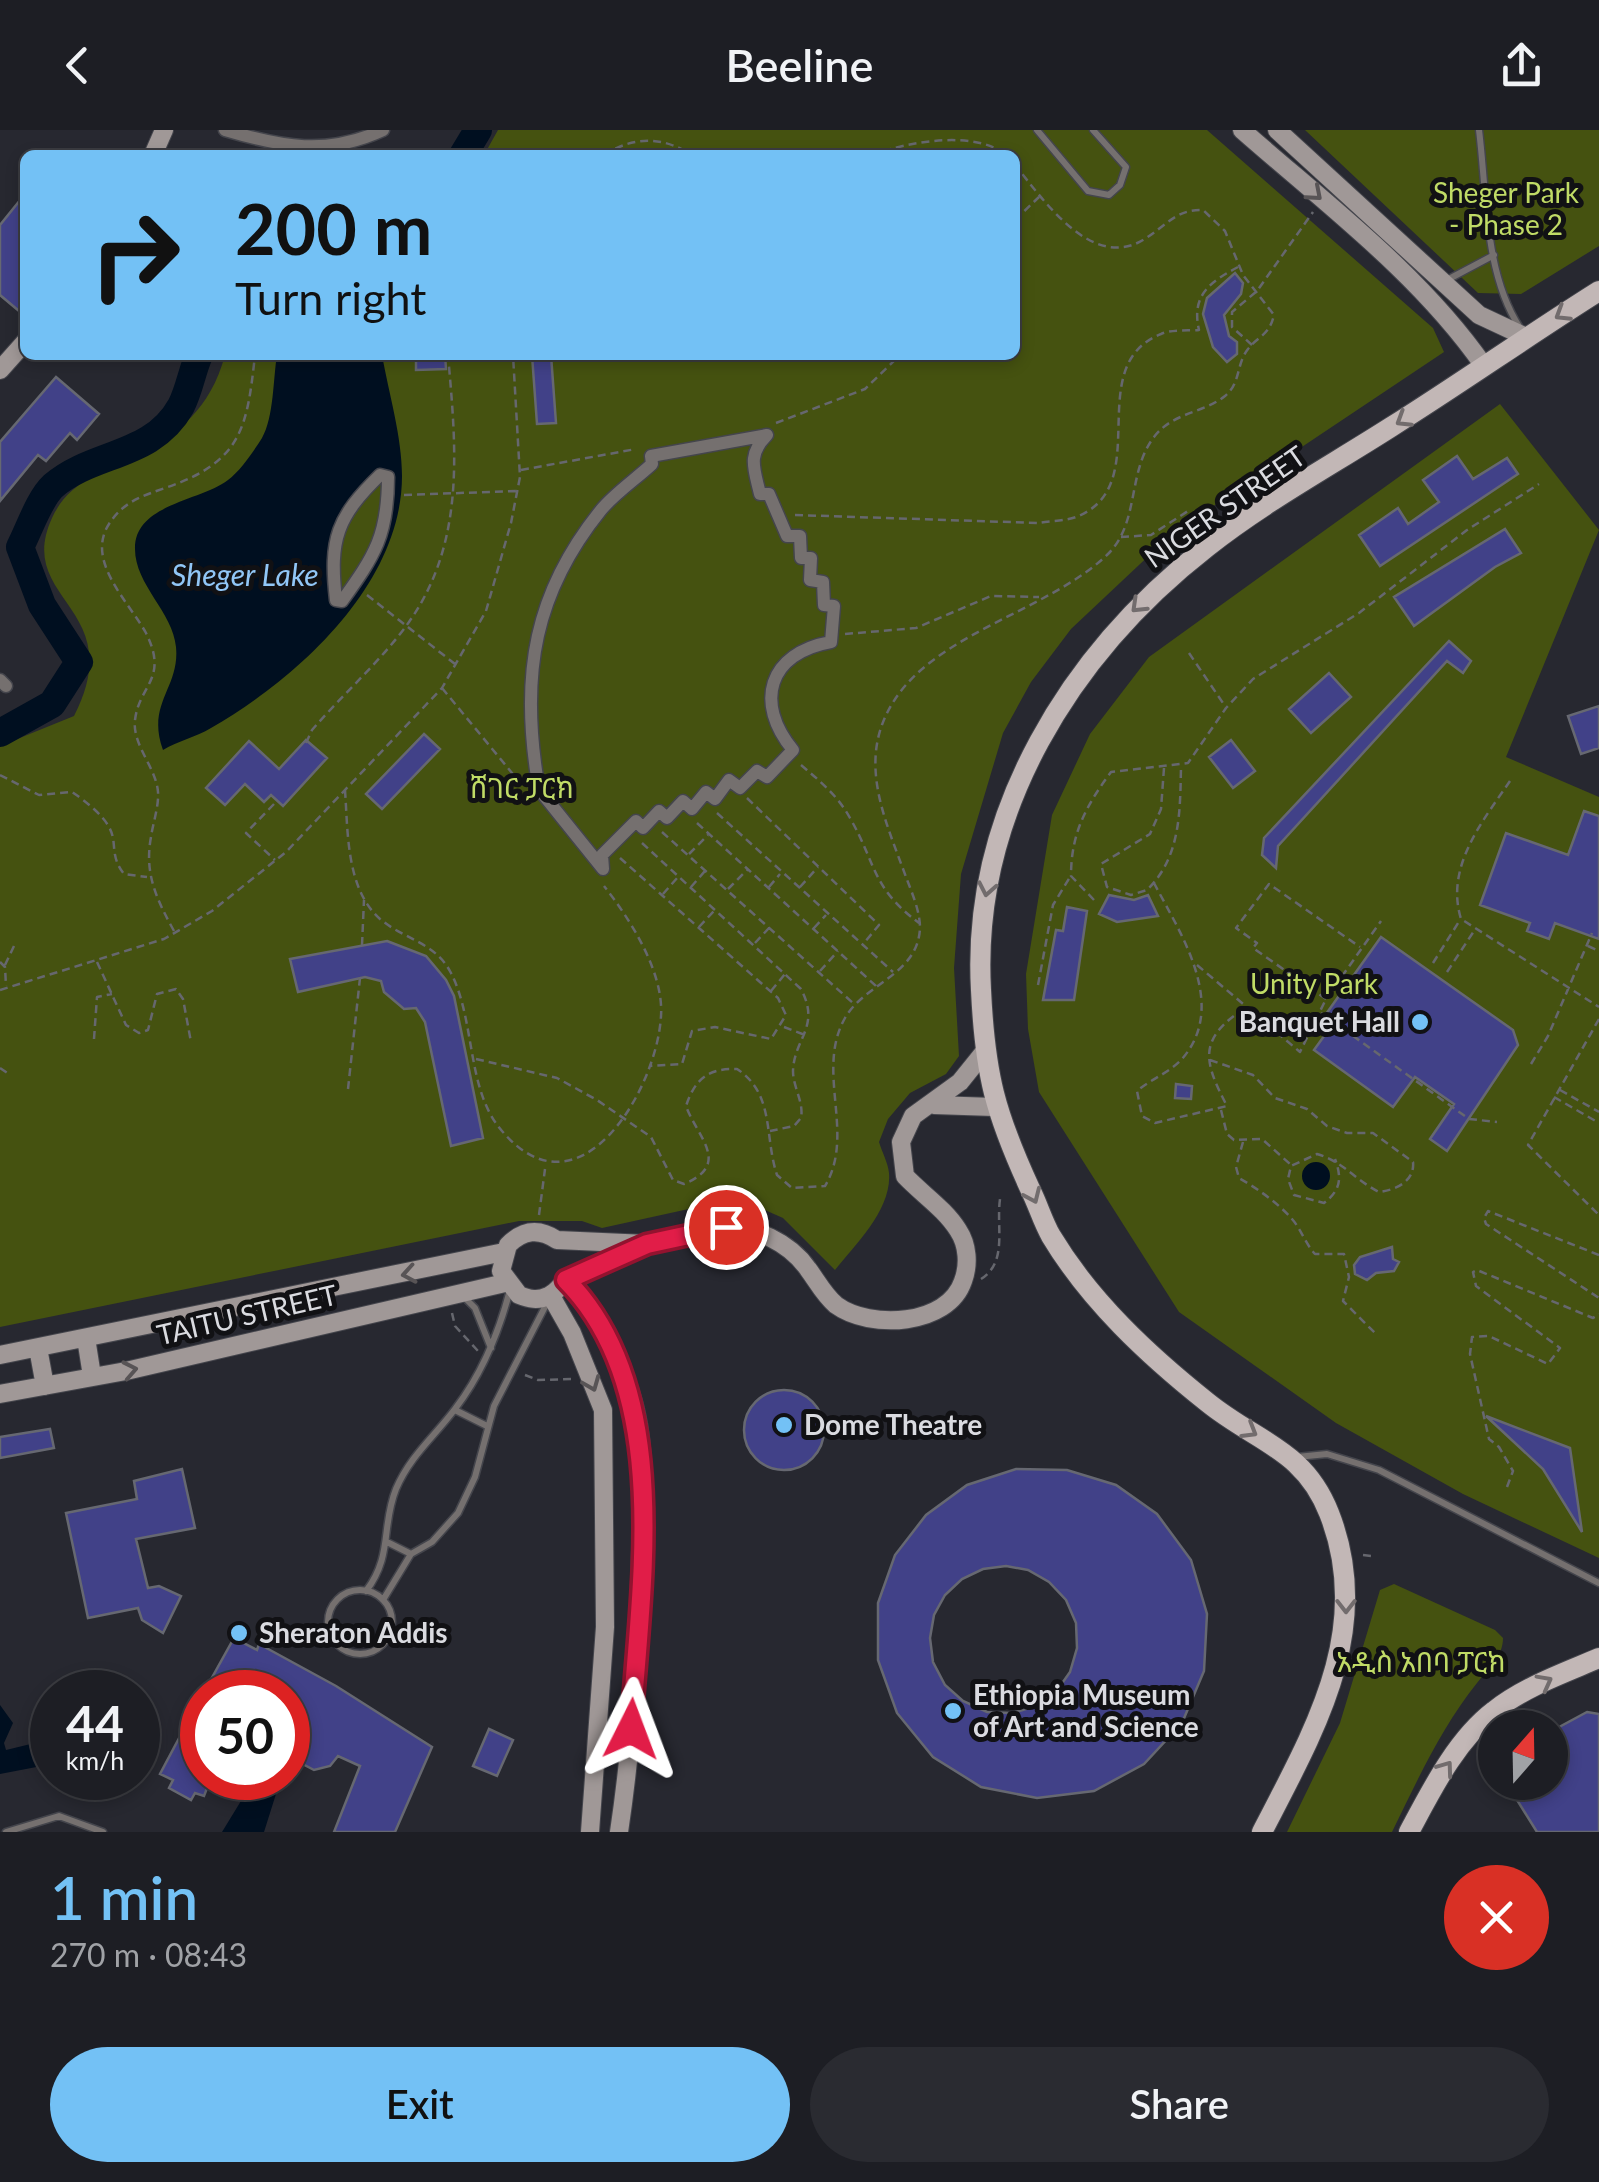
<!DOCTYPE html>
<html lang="en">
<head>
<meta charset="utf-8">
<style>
  :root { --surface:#1d1e24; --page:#2a2b31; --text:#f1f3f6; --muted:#a0a2a6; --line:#3b3c41; --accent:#73c1f5 }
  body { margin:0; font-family:Lato,"Noto Sans Ethiopic",sans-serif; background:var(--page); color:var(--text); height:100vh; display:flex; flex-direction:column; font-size:38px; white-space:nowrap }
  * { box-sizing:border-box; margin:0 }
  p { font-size:32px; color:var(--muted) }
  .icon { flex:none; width:55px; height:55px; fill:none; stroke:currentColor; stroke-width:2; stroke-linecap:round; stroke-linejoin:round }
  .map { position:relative; height:1702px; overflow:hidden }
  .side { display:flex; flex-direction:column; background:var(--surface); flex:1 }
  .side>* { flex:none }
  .hud { position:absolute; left:20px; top:20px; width:1000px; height:210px; border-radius:15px; box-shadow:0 5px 15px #0003,0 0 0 2px var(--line); background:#73c1f5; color:#111; overflow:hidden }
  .needle { width:65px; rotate:20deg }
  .buttons { position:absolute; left:1478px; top:1580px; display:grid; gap:20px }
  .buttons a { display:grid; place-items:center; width:90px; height:90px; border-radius:50%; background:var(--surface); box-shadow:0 5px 15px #0003,0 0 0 2px var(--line); font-size:50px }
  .speed { position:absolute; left:30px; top:1540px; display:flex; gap:20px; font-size:50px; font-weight:700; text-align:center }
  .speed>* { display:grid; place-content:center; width:130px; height:130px; border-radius:50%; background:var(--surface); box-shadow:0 5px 15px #0003,0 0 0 2px var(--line); line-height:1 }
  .speed small { font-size:25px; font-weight:400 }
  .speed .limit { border:15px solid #d22; background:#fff; color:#111 }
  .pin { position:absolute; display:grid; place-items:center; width:85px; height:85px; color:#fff; margin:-42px; border:5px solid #fff; border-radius:50%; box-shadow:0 2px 10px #0007 }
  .me { position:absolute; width:110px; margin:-55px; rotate:3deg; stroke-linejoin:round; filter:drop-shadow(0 0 8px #0008) }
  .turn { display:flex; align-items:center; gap:35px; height:210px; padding:0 50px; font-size:45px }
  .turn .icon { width:130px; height:130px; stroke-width:2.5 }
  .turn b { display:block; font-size:70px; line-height:85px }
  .round { display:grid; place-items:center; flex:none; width:105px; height:105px; border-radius:52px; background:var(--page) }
  .head { display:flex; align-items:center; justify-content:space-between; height:170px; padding:0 50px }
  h1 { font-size:60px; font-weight:600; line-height:75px; color:var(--accent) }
  .button { display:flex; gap:20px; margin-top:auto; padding:20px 50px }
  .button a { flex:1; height:115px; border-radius:60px; background:var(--accent); color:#111; font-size:40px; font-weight:600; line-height:115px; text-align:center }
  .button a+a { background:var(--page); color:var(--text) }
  header { display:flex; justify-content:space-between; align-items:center; height:130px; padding:0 50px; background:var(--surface); font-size:45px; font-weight:600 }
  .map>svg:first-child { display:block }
</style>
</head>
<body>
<header><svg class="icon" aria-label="back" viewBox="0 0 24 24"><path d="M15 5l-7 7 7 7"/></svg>Beeline<svg class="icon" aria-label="share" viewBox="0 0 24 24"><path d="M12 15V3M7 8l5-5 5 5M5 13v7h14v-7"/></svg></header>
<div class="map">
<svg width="1599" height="1702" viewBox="0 0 1599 1702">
  <rect width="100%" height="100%" fill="#272830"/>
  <path fill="#455210" d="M498 0H1207L1433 198 1444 222 1173 403 1071 499 1031 552 1003 603 961 744 954 838 959 926 946 944 910 963 888 989 879 1012C882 1022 888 1033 889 1043 892 1079 856 1114 835 1140L783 1088 756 1076 716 1073 602 1098 582 1091H519L0 1197V616L74 586C130 476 14 471 52 388 84 317 194 340 225 225H1015V25H484Z
    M1305 0H1599V116L1521 164 1478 163Z
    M1500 274 1599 400 1506 627 1599 667V1428L1463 1364 1336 1293 1179 1182 1039 962 1028 899 1026 844 1052 685 1090 604 1149 527Z
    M1394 1454 1495 1500 1503 1508C1503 1527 1488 1539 1477 1553 1441 1598 1417 1651 1392 1702H1287L1340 1593 1380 1460Z"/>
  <path fill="#000f20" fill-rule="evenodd" d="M277 225H382C389 264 402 307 402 346 402 454 298 548 211 598 196 607 178 611 163 620 146 573 180 558 176 517 173 482 135 455 135 419 134 374 201 371 228 350 241 340 253 322 262 308 274 287 273 249 277 225ZM380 345 388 348 377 422 336 470 337 402Z
    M1302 1046a14 14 0 1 1 28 0a14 14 0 1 1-28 0Z
    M0 1575 13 1593 4 1613 6 1620 39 1612 50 1603 52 1634 0 1644Z
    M255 1648H281L264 1702H222Z"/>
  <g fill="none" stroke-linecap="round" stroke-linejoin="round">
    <path stroke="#000f20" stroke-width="28" d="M463 25 478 0
      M0 603 52 574 79 532 42 475 20 417C29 400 39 369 53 356 94 321 152 328 181 276 189 261 192 241 199 225"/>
  </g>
  <path fill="#414188" stroke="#666871" stroke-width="2.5" fill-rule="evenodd" d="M25 64V186L0 165V95Z
    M1235 143 1243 153 1241 164 1224 185 1229 206 1237 212V224L1227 232 1213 217 1203 184 1207 168Z
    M416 225H445L446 239 416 240Z
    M532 225H551L556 293 537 294Z
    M56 247 99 284 77 310 70 303 46 331 38 325 0 371V312Z
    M1457 326 1473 349 1507 328 1518 344 1380 436 1359 405 1398 378 1408 394 1439 372 1423 350Z
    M1505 399 1521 423 1495 437 1414 496 1394 467Z
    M1449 511 1471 531 1463 543 1447 531 1278 716 1276 738 1262 725 1264 708Z
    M1329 543 1351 567 1311 603 1289 579Z
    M1599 576V618L1581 624 1568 586Z
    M424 604 440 619 382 679 366 664Z
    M306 610 327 628 283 676 271 665 264 672 245 654 225 675 206 658 249 611 279 639Z
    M1231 610 1255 641 1233 658 1209 627Z
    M1584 681 1599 686V809L1555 793 1549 809 1527 801 1530 793 1480 775 1506 703 1568 725Z
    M1109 765 1134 770 1148 765 1158 786 1117 792 1099 784Z
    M1067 777 1087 781 1074 870H1043L1056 800 1063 801Z
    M1381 807 1513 900 1518 915 1447 1021 1430 1009 1454 974 1415 947 1393 977 1314 920 1335 891 1326 884Z
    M387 811 426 826 446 850 454 866 483 1008 451 1016 425 892 416 878 404 879 384 862 381 851 365 847 298 862 290 829Z
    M1176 954 1192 956 1191 969 1175 968Z
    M1392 1117 1393 1129 1399 1132 1394 1141 1376 1143 1367 1150 1355 1144 1354 1135 1360 1127Z
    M744 1300a40 40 0 1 1 80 0a40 40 0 1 1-80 0Z
    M1486 1286 1570 1318 1582 1402 1543 1339Z
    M50 1299 54 1318 0 1328V1307Z
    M182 1339 195 1398 136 1409 148 1458 159 1456 181 1466 163 1503 142 1490 138 1478 88 1488 66 1383 137 1369 134 1351Z
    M1016 1339 1067 1340 1116 1355 1157 1384 1191 1430 1207 1484 1204 1541 1182 1593 1144 1634 1094 1661 1037 1668 981 1657 933 1627 897 1583 878 1530V1473L895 1425 926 1385 967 1355ZM1006 1436 1028 1440 1049 1452 1066 1470 1076 1493 1077 1518 1070 1542 1056 1562 1036 1576 1012 1583 987 1582 963 1571 945 1555 933 1532 930 1508 934 1485 945 1465 962 1449 983 1439Z
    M234 1508 257 1520 259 1514 336 1556 432 1617 395 1702H334L360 1636 338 1626 330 1636 314 1640 299 1632 292 1617 294 1601 288 1598V1562H204Z
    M202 1565V1648H211L204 1666 195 1663 191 1670 169 1658 173 1650 160 1644Z
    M1587 1582 1599 1584V1702H1537L1512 1662 1517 1652H1550V1602Z
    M489 1599 513 1610 497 1646 473 1636Z"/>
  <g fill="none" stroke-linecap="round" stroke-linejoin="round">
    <defs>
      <path id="lane" d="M1037 0 1088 61 1109 65 1120 55 1126 37 1093 0
        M1479 0C1487 63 1484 143 1520 198
        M1447 150 1494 125
        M462 1165 475 1178 491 1218
        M455 1280 487 1296
        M1297 1327 1327 1324 1379 1340 1599 1453
        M389 1413 411 1424
        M328 1492a32 32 0 1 1 64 0a32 32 0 1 1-64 0Z
        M366 1461C393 1426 381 1396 396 1359 410 1326 434 1307 455 1279 482 1244 499 1202 510 1160
        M383 1470 411 1424 432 1412 458 1383 475 1347 494 1276 548 1171
        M6 1702 59 1686 103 1702"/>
      <path id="street" d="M225 0C282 17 327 26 383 0
        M767 305C747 325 754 338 760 364H769L787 406H800L801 428H811L810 450 823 452 824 475 834 476 831 512C768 523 754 573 793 620L767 647 757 641 740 658 729 650 715 669 706 662 692 679 683 671 667 688 659 681 643 698 636 691 602 725 603 739 533 652 537 647C521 544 534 463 601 380 615 363 636 349 652 334L651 326Z
        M380 345 388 347C388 405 375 425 342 471L336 470C329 409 337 387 380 345Z
        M0 550 6 556"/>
      <path id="secondary" d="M1242 0C1326 74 1420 144 1484 236
        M1277 0 1479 185 1526 207
        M153 25 164 0
        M0 240 25 212
        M934 975 994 977
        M647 1114 557 1110C539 1098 523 1100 508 1115L501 1141 519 1165C529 1169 538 1171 548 1166 558 1162 562 1152 571 1147 617 1122 670 1103 722 1098 754 1095 790 1113 808 1139 817 1151 824 1165 836 1175 870 1200 948 1196 963 1151 969 1135 968 1115 958 1100 945 1079 922 1064 905 1046L901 1012 913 986 960 952 985 921
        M566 1150C593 1178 628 1244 636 1283 646 1327 642 1376 641 1420 638 1515 633 1609 619 1702
        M551 1166 572 1203 603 1280 605 1497 590 1702
        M86 1208 92 1246
        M38 1218 45 1256
        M0 1225 504 1122
        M0 1264 126 1241 505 1153"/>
      <path id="primary" d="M1262 1702C1314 1601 1375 1499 1329 1383 1304 1319 1256 1312 1207 1272 1148 1225 1090 1171 1051 1106 1043 1092 1038 1075 1031 1061 995 983 985 945 981 860 971 682 1071 523 1207 417 1264 372 1330 336 1391 297 1461 253 1529 205 1599 161
        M1409 1702C1431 1661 1456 1610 1494 1581 1524 1557 1564 1543 1599 1528"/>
    </defs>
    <use href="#lane" stroke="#44454c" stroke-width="9"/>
    <use href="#street" stroke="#44454c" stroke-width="15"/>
    <use href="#secondary" stroke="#44454c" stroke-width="20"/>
    <use href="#primary" stroke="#44454c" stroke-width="22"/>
    <path stroke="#66676e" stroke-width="2.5" stroke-dasharray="8 5" stroke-linecap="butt" d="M604 25C634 6 662 6 692 25
      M871 25C912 11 974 0 1007 25
      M1015 90 1039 67
      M1252 215 1232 197V182L1257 161 1313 82
      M776 293 865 259 900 225
      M521 340 636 319
      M404 365 516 361
      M795 385 1038 393C1050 391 1065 391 1076 387 1157 356 1080 236 1161 204 1172 199 1188 201 1199 200 1191 165 1210 152 1238 137
      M1121 407 1151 405 1188 381 1202 399
      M367 465 455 534
      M845 504 916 498 991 466 1039 467
      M1189 523 1225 576
      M442 558 517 649
      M306 613 312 600C343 564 382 530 409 492 466 411 456 317 448 225
      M801 635C820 651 838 666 850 688 877 735 871 757 919 793
      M1164 638 1161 679 1150 704 1101 734 1107 757 1131 765 1147 760C1181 727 1180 681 1181 637
      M0 645 39 665 72 662C84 670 102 684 109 697 118 713 109 725 124 744L147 747
      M1510 651C1482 692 1445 737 1461 789L1599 877
      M345 660C348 702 346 759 380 789 405 810 435 812 451 843 476 892 466 960 502 1001 579 1092 657 960 661 886 664 842 630 789 604 756
      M747 668 879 795 864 813
      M274 674 246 703 275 730
      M717 683 893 842
      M697 693 876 856
      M662 702 853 873
      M642 713 801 859C821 897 794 908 793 941 793 957 804 972 801 988L794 996 770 1001
      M689 724 708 705
      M620 728 778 868 786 885 771 909 715 897 692 901 682 934 649 936
      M1154 753C1180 803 1229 875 1182 929 1169 943 1151 949 1137 961L1142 986 1155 993 1227 976C1203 930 1198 909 1245 878
      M691 757 705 741
      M769 757 780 744
      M800 757 818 737
      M728 759 747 740
      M663 764 678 747
      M1094 770 1071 746C1071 703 1086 676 1111 642L1188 633 1226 578 1253 549 1359 483 1467 400 1539 354
      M699 797 714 781
      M814 798 826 785
      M174 801C157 770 144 744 151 707 153 693 159 676 158 662 156 637 132 615 135 590 139 555 169 549 146 503 129 472 85 431 109 394 123 372 142 366 165 358 242 332 247 298 255 225
      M755 813 769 798
      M362 815 364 770
      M1588 816 1599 821
      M0 832 5 837 6 856
      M97 832 126 895 139 903 148 900 157 864 176 859 183 869 191 912
      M1433 833 1460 790
      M5 835 14 816
      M1197 835 1300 922 1326 869 1381 791
      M820 841 838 821
      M1447 842 1474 801
      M1038 855 1053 775 1070 747
      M0 860 164 809 212 781 286 722 442 558 486 481 511 393 520 347 513 225
      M771 861 785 844
      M1326 869 1253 818 1257 813 1236 798 1269 754 1360 817
      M1321 883 1469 989 1497 992
      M1599 889 1528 1015 1599 1085
      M784 897 805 905
      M94 909 97 867 112 864
      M476 929 557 948 597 970 651 1007 673 1050 684 1054C732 1034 697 1007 686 976 695 949 708 938 737 939 775 964 764 1006 777 1045L792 1058 825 1056C856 1004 815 941 845 888 865 853 918 845 920 798 920 781 912 763 906 747 885 689 857 632 892 574 934 503 1049 481 1108 424 1140 392 1127 342 1154 307 1173 282 1202 284 1225 266 1241 253 1236 234 1248 219 1259 205 1269 206 1274 185L1243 145 1225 101 1203 80C1176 79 1166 96 1143 110 1091 141 1043 69 1015 35
      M1210 930 1253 945 1275 968 1307 979 1327 996 1347 1003H1373L1413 1032C1415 1051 1396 1060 1379 1062 1355 1050 1344 1032 1317 1024L1291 1036 1288 1049 1294 1065 1324 1073C1341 1060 1342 1048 1335 1029
      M1531 934 1548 906 1592 803
      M0 938 9 944
      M348 959 360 848
      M1560 960 1599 982
      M1554 967 1599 993
      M1221 980 1227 1004 1234 1010 1262 1009 1290 1034
      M1243 1012 1236 1037 1239 1048C1258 1059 1278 1073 1292 1089 1301 1099 1305 1113 1315 1124H1344L1349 1147 1343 1171 1375 1203
      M539 1085 545 1039
      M1599 1125 1488 1081 1484 1088 1486 1094 1599 1168
      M981 1149C1008 1132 996 1098 1000 1069
      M452 1183 455 1196 478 1221
      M525 1245 538 1250 571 1249
      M1507 1357 1513 1341 1499 1317 1489 1309 1470 1224 1472 1207 1489 1206 1548 1234 1560 1218 1476 1156 1473 1142 1477 1140 1593 1188 1599 1184
      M1363 1425 1372 1426"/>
    <use href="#lane" stroke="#75706f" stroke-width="6"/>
    <use href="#street" stroke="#75706f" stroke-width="12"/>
    <use href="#secondary" stroke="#a09897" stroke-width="18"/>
    <use href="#primary" stroke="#c2b7b6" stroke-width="20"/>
  </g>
  <defs><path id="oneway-chevron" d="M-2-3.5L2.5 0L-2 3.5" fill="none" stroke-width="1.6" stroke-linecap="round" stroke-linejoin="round" transform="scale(2.5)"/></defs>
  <g stroke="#585456">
    <use href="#oneway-chevron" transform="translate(1315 64) rotate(41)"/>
    <use href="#oneway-chevron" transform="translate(409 1144) rotate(170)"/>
    <use href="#oneway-chevron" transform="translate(130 1240) rotate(-11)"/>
    <use href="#oneway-chevron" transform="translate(592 1254) rotate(68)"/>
  </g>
  <g stroke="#726c6d">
    <use href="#oneway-chevron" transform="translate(1562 184) rotate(148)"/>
    <use href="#oneway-chevron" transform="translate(1403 290) rotate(148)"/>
    <use href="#oneway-chevron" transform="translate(1138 476) rotate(136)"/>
    <use href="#oneway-chevron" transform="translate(987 759) rotate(101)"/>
    <use href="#oneway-chevron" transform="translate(1033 1066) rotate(66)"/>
    <use href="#oneway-chevron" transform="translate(1250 1301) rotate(31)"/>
    <use href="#oneway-chevron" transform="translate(1346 1476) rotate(90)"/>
    <use href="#oneway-chevron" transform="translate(1545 1552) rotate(-28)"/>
    <use href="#oneway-chevron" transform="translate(1446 1638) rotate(-54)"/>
  </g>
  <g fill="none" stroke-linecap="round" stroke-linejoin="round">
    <defs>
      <path id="route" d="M631 1599C640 1458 675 1260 566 1150L647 1114 726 1097"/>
    </defs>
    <use href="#route" stroke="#92132f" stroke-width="25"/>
    <use href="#route" stroke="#e11d48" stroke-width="18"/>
  </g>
  <g fill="#73c1f5" stroke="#111114" stroke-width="4">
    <circle cx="1420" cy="892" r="10"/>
    <circle cx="784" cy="1295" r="10"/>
    <circle cx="239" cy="1503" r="10"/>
    <circle cx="953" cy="1581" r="10"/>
  </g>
  <g text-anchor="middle" stroke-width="10" stroke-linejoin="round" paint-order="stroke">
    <g font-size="28" fill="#c0db66" stroke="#111114">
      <text x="1506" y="73">Sheger Park<tspan x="1506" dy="32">- Phase 2</tspan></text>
      <text x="522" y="668">ሸገር ፓርክ</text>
      <text x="1314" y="864">Unity Park</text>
      <text x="1421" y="1542">አዲስ አበባ ፓርክ</text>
    </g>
    <g font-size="28" fill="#dadbe0" stroke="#111114">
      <text transform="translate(1225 377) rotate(-35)" y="10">NIGER STREET</text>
      <text transform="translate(247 1185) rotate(-13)" y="10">TAITU STREET</text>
    </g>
    <g font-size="28" font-weight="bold" fill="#dadbe0" stroke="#111114" text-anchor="start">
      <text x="1400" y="902" text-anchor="end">Banquet Hall</text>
      <text x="804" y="1305">Dome Theatre</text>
      <text x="259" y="1513">Sheraton Addis</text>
      <text x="973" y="1575">Ethiopia Museum<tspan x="973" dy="32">of Art and Science</tspan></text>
    </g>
    <g font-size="30" font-style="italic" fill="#91c6f6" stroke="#111114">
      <text x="245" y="456">Sheger Lake</text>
    </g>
  </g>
</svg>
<div class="buttons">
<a><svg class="needle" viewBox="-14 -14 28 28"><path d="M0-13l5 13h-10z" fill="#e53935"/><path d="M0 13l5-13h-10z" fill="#a0a2a6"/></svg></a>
</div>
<div class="speed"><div>44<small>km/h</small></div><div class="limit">50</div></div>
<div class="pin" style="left:726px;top:1097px;background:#d93025"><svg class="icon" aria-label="arrive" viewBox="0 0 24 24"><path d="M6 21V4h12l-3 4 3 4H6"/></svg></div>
<svg class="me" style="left:631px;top:1599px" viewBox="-20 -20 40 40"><path d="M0-17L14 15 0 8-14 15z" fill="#e11d48" stroke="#fff" stroke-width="4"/></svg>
<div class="hud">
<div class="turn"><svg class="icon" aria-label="right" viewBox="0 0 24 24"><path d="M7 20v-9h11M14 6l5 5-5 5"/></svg><div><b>200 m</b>Turn right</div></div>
</div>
</div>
<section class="side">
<div class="head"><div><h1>1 min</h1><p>270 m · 08:43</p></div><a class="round" style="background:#d93025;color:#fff"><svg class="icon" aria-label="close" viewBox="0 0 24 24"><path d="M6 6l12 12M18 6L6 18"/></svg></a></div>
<div class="button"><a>Exit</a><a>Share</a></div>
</section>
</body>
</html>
